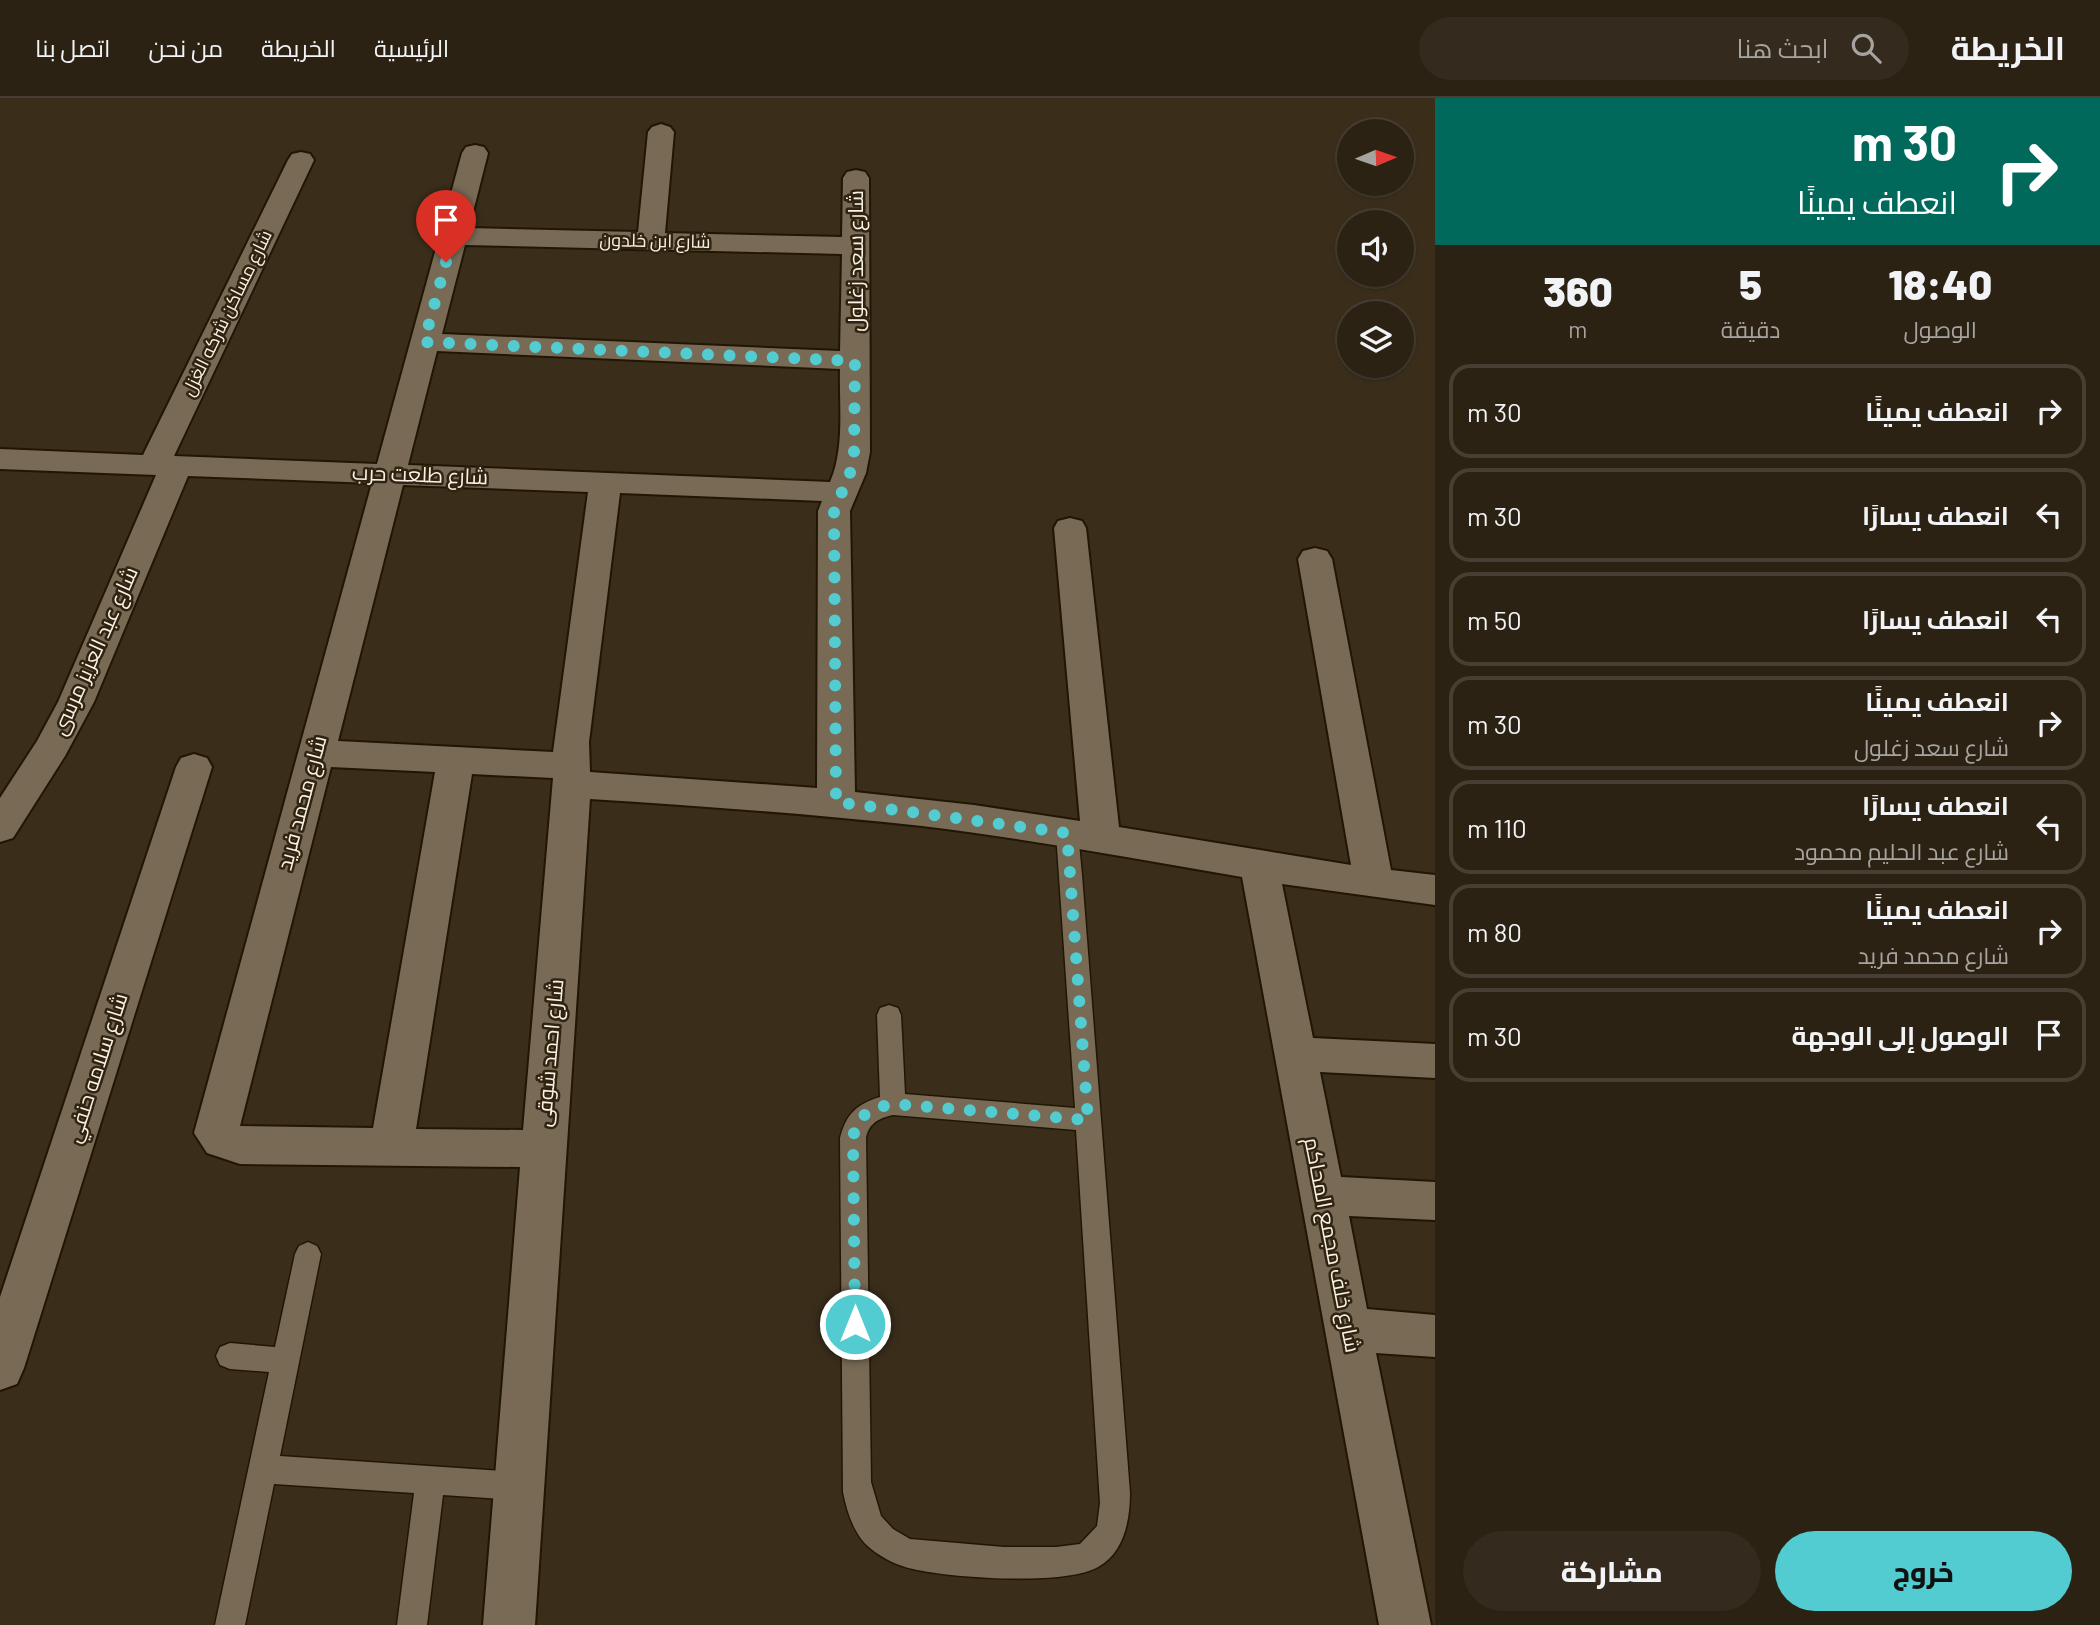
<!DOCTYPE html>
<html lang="ar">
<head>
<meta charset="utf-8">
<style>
  :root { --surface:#2c2214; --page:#342a1d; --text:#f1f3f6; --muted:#a6a4a0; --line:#483f34; --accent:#52ccd0 }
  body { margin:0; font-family:Barlow,Cairo,sans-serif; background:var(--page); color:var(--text); direction:rtl; height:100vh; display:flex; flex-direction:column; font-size:26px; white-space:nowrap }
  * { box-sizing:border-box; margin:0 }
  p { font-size:23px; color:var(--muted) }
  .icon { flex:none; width:38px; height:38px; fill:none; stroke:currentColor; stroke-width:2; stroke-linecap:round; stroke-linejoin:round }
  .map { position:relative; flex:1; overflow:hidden; direction:ltr }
  .side { display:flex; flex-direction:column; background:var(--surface); width:665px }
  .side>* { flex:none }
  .hud { background:#00695c; color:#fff; overflow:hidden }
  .needle { width:46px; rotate:88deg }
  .tools { position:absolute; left:1337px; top:21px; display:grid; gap:14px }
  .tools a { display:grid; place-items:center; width:77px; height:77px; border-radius:50%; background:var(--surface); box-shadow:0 2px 5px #0004,0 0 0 2px var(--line); font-size:35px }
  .pin { position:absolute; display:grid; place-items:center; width:60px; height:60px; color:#fff; margin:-72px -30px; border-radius:50% 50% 50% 0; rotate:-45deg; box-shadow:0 0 7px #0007 }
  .pin .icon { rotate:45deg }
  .me { position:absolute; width:77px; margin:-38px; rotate:0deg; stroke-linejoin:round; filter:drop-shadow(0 0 5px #0008) }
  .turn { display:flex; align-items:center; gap:24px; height:147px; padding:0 28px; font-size:32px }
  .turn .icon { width:91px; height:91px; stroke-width:2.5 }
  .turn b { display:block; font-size:49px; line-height:60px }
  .eta { display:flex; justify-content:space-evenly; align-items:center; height:119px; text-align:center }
  .eta b { font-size:42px; font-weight:800; line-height:49px }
  .cta { display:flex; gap:14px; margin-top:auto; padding:14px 28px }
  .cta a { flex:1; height:80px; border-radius:42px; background:var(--accent); color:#111; font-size:28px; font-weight:800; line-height:80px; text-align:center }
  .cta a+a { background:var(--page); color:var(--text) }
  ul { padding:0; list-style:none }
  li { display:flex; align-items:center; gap:21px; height:94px; margin:0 14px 10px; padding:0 14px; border:4px solid var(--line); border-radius:21px }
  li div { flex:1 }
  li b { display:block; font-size:26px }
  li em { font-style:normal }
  header { display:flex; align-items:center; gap:42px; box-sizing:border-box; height:98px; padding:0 35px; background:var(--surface); border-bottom:2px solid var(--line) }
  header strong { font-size:33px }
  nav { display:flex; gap:38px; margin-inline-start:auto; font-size:24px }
  .search { width:490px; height:63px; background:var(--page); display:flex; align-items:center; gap:18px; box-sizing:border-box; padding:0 24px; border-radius:38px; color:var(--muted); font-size:26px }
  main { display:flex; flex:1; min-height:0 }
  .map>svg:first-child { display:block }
</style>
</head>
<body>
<header>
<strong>الخريطة</strong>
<div class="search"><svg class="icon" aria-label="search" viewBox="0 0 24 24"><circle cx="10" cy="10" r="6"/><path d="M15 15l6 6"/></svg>ابحث هنا</div>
<nav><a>الرئيسية</a><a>الخريطة</a><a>من نحن</a><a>اتصل بنا</a></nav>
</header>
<main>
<section class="side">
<div class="hud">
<div class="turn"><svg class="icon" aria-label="right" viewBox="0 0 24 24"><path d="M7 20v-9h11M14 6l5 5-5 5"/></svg><div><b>30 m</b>انعطف يمينًا</div></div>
</div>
<div class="eta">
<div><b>18:40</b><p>الوصول</p></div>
<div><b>5</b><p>دقيقة</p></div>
<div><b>360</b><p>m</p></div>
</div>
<ul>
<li><svg class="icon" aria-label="right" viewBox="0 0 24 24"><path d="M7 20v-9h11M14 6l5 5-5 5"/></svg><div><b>انعطف يمينًا</b></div><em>30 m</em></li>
<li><svg class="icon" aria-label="left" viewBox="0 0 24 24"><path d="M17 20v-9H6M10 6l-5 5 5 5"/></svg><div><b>انعطف يسارًا</b></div><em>30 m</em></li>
<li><svg class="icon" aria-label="left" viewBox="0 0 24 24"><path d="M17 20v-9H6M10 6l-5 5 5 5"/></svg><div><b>انعطف يسارًا</b></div><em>50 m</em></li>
<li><svg class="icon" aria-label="right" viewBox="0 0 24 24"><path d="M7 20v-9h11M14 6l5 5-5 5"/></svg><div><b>انعطف يمينًا</b><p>شارع سعد زغلول</p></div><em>30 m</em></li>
<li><svg class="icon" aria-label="left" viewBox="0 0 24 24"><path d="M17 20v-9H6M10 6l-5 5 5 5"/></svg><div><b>انعطف يسارًا</b><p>شارع عبد الحليم محمود</p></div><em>110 m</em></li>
<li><svg class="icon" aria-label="right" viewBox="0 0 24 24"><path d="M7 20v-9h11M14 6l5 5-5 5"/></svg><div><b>انعطف يمينًا</b><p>شارع محمد فريد</p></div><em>80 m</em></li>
<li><svg class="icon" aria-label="arrive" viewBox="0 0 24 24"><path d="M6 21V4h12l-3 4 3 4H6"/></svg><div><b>الوصول إلى الوجهة</b></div><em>30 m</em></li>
</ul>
<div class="cta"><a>خروج</a><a>مشاركة</a></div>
</section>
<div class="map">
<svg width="1435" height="1527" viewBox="0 0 1435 1527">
  <rect width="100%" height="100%" fill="#3a2e1b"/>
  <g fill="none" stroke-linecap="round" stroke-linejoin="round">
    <defs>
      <path id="lane" d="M1067 727 1075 729 1078 735 1082 777 1130 1395C1130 1422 1124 1455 1098 1469 1065 1488 951 1480 913 1471 898 1468 882 1460 870 1450 854 1437 847 1414 843 1394L840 1040C846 1016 857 1006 880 999L877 917 880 910 889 907 898 910 901 917 905 996 1075 1010 1056 735 1059 729ZM893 1017 1076 1032 1100 1405 1097 1428 1080 1446 1056 1449H1004L910 1441 893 1431 881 1418 871 1384 866 1040C869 1025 879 1020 893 1017Z
        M308 1144 317 1148 321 1156 280 1358 519 1374 529 1378 534 1388 529 1398 519 1402 443 1397 427 1527H397L414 1395 274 1386 245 1527H215L269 1274 230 1271 220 1267 216 1258 220 1249 230 1245 275 1249 295 1156 299 1148Z"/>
      <path id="street" d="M661 26 670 29 674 34 665 135 842 139 843 80 847 74 856 72 865 74 869 80 870 354 866 375 850 413 855 694 974 707 1080 723 1054 430 1058 423 1070 420 1082 423 1086 430 1119 729 1351 767 1298 461 1303 453 1315 450 1327 453 1332 461 1391 772 1435 777V807L1282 786 1313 940 1435 946V980L1320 974 1341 1079 1435 1084V1122L1349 1118 1367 1211 1435 1217V1259L1376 1255 1431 1527H1379L1242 779C1136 761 1030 741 922 728 812 716 701 708 590 701L535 1527H483L520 1069 240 1066 207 1055 194 1035 372 385 188 378 94 604 65 658 13 740 0 744V700L37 643 58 604 156 377 0 371V351L143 357 288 62 292 56 301 54 310 56 314 62 174 358 377 366 462 55 466 49 475 47 484 49 488 55 469 130 638 134 648 34 652 29ZM465 147 842 156 840 253 442 236ZM437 253 840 271C839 307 845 350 830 384L408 367ZM403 387 588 394 553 654 338 643ZM620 395 822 403 818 413 817 690 590 674 589 644ZM331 669 435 674 373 1030 240 1028ZM472 676 553 680 523 1032 416 1031Z
        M194 656 207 660 212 669 24 1270 17 1286 0 1292V1199L176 669 181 660Z"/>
    </defs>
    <use href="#lane" stroke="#211604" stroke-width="3"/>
    <use href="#street" stroke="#211604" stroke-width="4"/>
    <use href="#lane" fill="#786a55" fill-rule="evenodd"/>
    <use href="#street" fill="#786a55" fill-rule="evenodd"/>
  </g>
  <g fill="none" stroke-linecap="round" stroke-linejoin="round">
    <path stroke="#52ccd0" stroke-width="12" stroke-dasharray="0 21.6" d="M446 164 424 244 855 263 854 354 850 375 834 413 836 704 1067 735 1088 1022 893 1006C870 1010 857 1017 853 1040L855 1226"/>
  </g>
  <g text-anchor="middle" stroke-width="5" stroke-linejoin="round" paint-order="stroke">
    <g font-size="18" fill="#f9f1e5" stroke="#302411">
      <text transform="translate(655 143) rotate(1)" y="6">شارع ابن خلدون</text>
      <text transform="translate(227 215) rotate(-64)" y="6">شارع مساكن شركه الغزل</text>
    </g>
    <g font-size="21" fill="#f9f1e5" stroke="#302411">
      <text transform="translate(856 163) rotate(-90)" y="7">شارع سعد زغلول</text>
      <text transform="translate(420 377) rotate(2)" y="7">شارع طلعت حرب</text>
      <text transform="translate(95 553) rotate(-66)" y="7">شارع عبد العزيز مرسى</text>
      <text transform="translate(302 705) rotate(-75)" y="7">شارع محمد فريد</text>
      <text transform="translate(550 955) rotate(-85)" y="7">شارع احمد شوقى</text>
      <text transform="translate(97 970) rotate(-72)" y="7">شارع سلامه حنفي</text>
      <text transform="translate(1332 1147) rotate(79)" y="7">شارع خلف مجمع المحاكم</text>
    </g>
  </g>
</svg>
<div class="tools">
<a><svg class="needle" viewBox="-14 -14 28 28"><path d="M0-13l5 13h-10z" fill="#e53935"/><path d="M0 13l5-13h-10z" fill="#a6a4a0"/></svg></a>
<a><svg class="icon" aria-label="sound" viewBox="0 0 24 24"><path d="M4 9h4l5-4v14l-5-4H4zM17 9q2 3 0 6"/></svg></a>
<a><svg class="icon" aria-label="layers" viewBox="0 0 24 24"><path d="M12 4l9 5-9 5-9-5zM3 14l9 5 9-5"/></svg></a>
</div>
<div class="pin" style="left:446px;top:164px;background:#d93025"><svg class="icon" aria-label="arrive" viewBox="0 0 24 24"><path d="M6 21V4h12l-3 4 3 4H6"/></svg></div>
<svg class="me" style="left:855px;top:1226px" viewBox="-20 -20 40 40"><circle r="17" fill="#52ccd0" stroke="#fff" stroke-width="3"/><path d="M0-11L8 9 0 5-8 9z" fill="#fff"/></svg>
</div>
</main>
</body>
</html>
